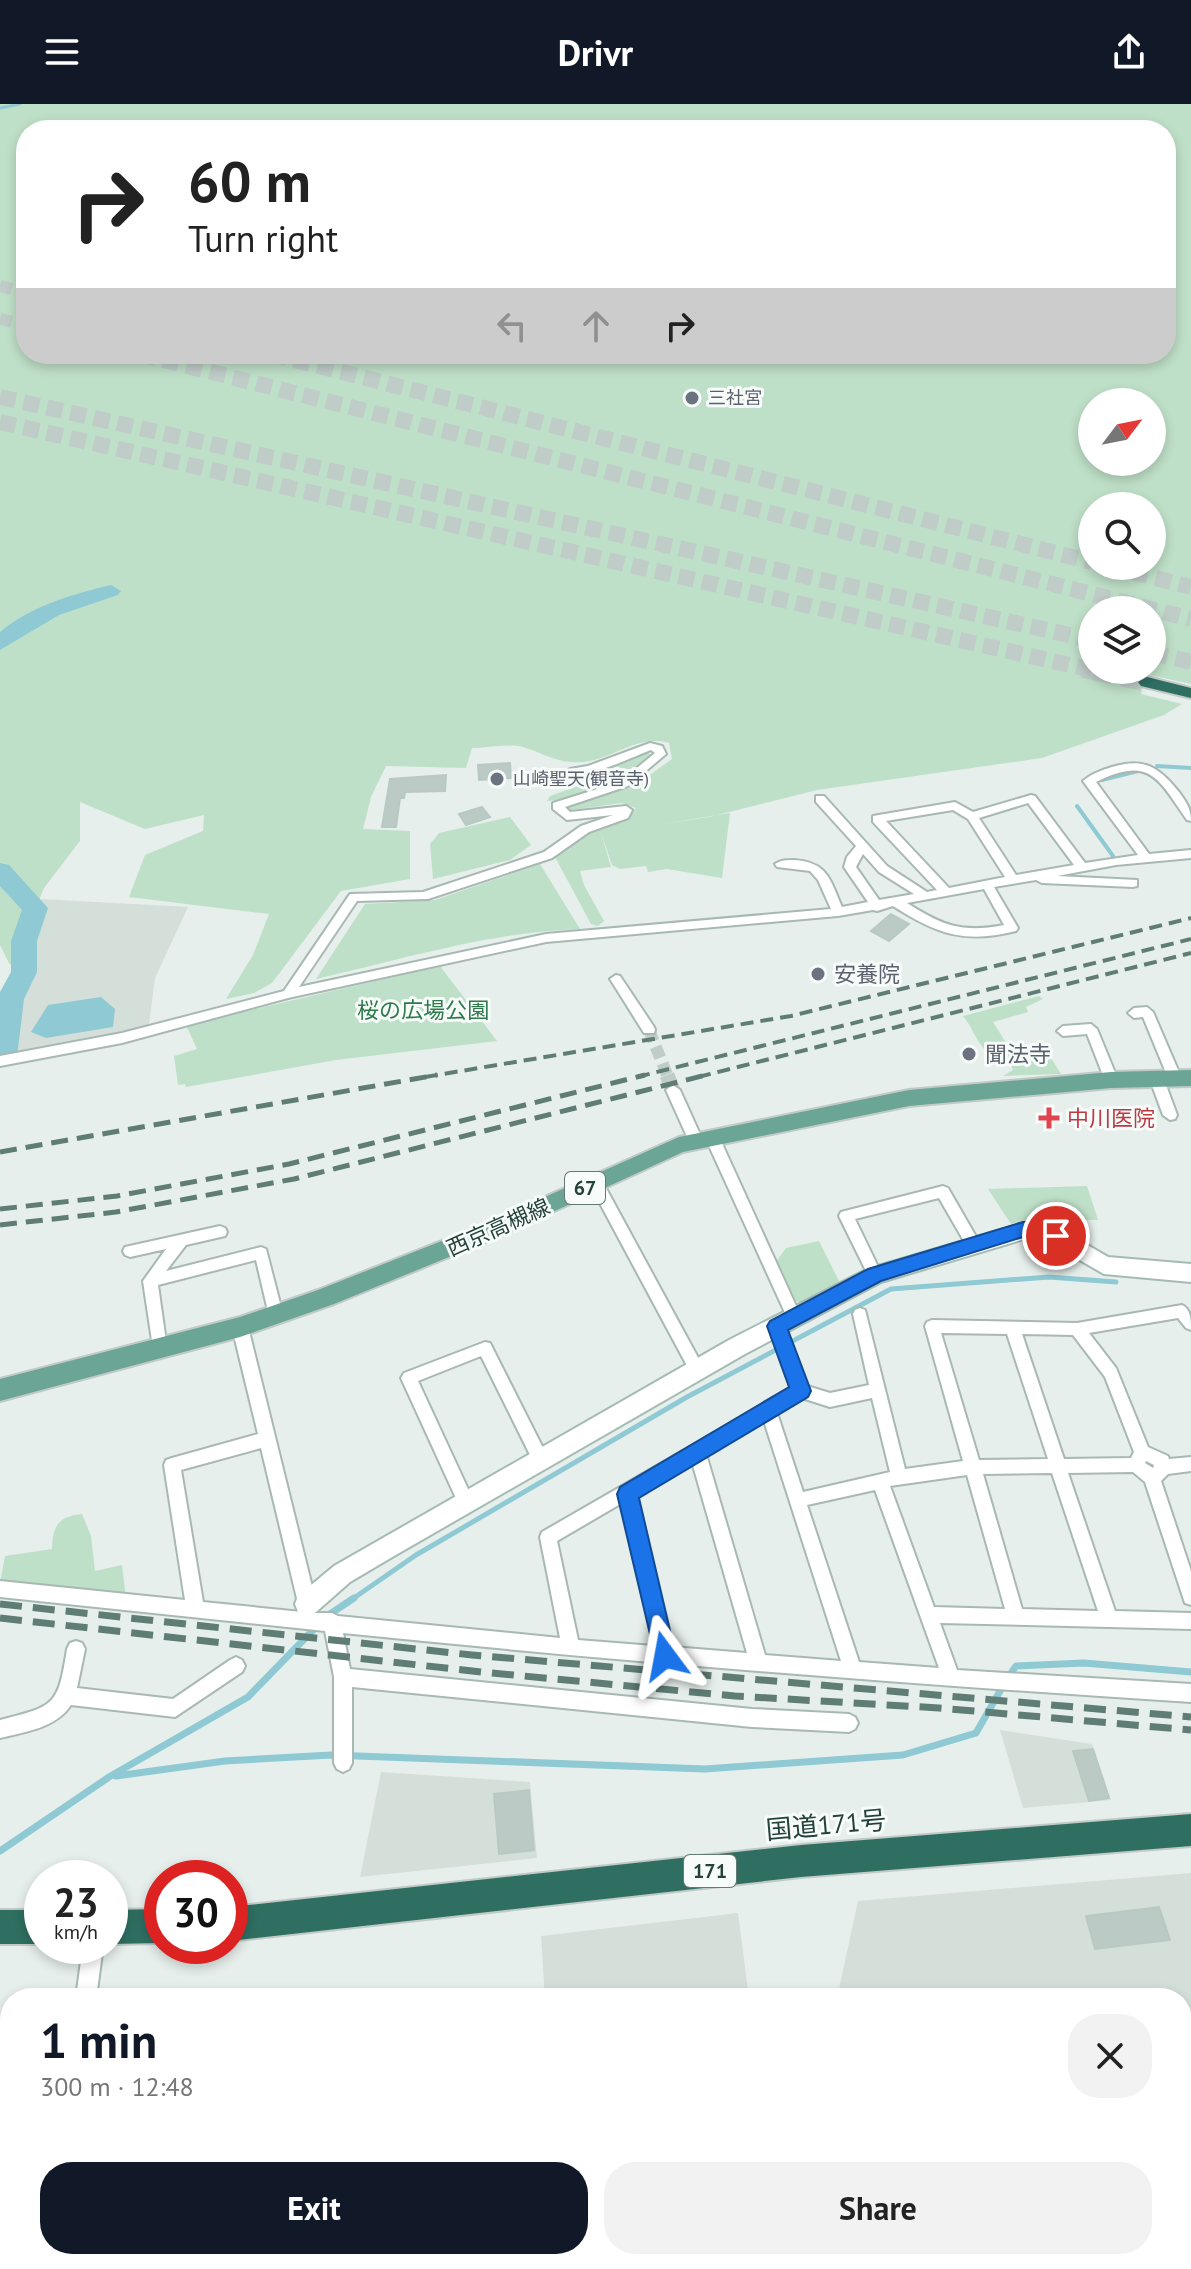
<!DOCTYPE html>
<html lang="en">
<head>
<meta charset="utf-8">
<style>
  :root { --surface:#fff; --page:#f2f2f2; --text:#222; --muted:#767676; --accent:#111827 }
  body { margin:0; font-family:"PT Sans","Noto Sans JP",sans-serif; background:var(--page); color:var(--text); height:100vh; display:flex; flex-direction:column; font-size:30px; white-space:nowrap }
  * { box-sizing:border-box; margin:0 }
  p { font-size:26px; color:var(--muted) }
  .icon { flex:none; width:44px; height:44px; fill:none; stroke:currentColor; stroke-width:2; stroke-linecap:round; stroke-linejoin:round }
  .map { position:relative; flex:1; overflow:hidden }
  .sheet { position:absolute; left:0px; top:1884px; width:1192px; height:282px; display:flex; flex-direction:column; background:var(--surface); border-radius:32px 32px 0 0; box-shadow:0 4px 12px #0003 }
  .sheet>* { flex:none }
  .top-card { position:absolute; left:16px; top:16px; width:1160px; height:244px; border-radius:32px; box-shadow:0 4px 12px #0003; background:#fff; color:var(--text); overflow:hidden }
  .needle { width:52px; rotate:58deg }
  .tools { position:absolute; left:1078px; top:284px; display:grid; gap:16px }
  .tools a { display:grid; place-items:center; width:88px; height:88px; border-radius:50%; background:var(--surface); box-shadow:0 4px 12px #0003; font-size:40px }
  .speed { position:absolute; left:24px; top:1756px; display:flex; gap:16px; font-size:40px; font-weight:700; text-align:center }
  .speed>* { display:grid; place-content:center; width:104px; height:104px; border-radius:50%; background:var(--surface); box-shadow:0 4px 12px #0003; line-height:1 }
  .speed small { font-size:20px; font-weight:400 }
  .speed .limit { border:12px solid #d22; background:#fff; color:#111 }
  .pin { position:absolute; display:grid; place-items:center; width:68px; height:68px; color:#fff; margin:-34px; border:4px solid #fff; border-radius:50%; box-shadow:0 2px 8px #0007 }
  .me { position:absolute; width:88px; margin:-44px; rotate:347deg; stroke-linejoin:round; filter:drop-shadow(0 0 6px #0008) }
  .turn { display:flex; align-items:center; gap:28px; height:168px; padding:0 40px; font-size:36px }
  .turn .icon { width:104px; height:104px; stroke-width:2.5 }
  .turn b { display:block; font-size:56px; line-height:68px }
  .lanes { display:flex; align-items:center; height:76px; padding:0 40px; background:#0003; justify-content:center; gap:40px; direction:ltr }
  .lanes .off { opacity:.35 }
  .round { display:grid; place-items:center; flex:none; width:84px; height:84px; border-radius:32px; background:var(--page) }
  .headline { display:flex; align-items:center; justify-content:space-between; height:136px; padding:0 40px }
  h1 { font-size:48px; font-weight:700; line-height:60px; color:var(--accent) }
  .action { display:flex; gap:16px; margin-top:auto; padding:16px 40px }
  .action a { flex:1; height:92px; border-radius:32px; background:var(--accent); color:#fff; font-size:32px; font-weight:700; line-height:92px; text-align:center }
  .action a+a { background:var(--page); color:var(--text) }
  header { display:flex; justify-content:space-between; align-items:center; height:104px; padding:0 40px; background:var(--accent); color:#fff; font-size:36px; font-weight:700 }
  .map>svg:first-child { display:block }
</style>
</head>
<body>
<header><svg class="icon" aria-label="menu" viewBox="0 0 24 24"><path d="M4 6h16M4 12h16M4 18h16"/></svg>Drivr<svg class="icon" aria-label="share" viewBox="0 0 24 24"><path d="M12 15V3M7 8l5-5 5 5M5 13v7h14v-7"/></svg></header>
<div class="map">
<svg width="1191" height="2165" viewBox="0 0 1191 2165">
  <rect width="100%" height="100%" fill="#e6efeb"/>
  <path fill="#d4dfda" d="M41 795 188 803 155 874 149 920 115 931 8 952 15 896 25 867 26 837Z
    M1000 1626 1092 1640 1111 1696 1023 1704Z
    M381 1668 530 1678 537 1754 360 1773Z
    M1191 1769V2165H777L779 2156H1182V1894H837L858 1797Z
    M738 1809 749 1894H545L541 1832Z"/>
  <path fill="#bfe0c8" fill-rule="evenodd" d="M0 0H1191V580L1145 570 1141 590 1182 600 1164 611 1042 654 817 686 709 713 657 721 730 709 722 774 667 765 648 768 646 762 620 765 612 761 601 729 611 763 580 767 584 781 604 817 598 822 591 820 555 753 588 728 626 715 636 704 622 699 564 707 562 703 633 683 672 655 669 639C637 630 614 655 584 658 557 660 546 650 523 643 509 639 487 644 472 644L466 664 386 662 371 693 363 725 410 727V775L341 787 272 879 254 889 226 895 253 851 269 810 129 793 145 751 203 727 204 711 145 725 80 698V737L44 784 23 835 20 851 10 861 0 841ZM26 26H1166V250H26ZM1092 298H1152V358H1092ZM1092 402H1152V462H1092ZM1092 506H1152V566H1092Z
    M648 648 652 653C623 680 587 694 547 697L550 692 598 675 597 667Z
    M510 713 531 741 510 756 433 775 430 740 439 729Z
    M540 760 580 825C491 828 403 855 316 875L365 800 435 796Z
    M440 862 497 937 336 956 186 983 185 980 178 981 174 952 197 945 186 921Z
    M1039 892 1043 895 1026 903 1028 908 993 918 1015 953 1035 958 1051 954 1061 970 1003 972 1013 966 1006 947 987 948C978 941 972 922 963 912Z
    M1087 1082 1098 1116 1031 1115 1011 1120 988 1085Z
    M819 1137 840 1179 803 1199 794 1197 776 1158 786 1144Z
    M82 1410 91 1432 95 1467 122 1461 126 1495 0 1479 5 1452 52 1445C53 1421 58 1413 82 1410Z"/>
  <path fill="#8ec9d4" d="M101 893 115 905 113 923 46 934 31 928 48 901Z"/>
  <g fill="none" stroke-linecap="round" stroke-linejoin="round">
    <path stroke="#8ec9d4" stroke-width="3" d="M0 4 20 0"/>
    <path stroke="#8ec9d4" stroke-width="4" d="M1157 662 1191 664
      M1102 676 1142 666
      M1077 702 1113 752"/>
    <path stroke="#8ec9d4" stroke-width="5" d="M351 1496 416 1451 687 1293 891 1185 1049 1173 1116 1178"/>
    <path stroke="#8ec9d4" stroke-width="7" d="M327 1512 354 1494
      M1009 1572 1016 1562 1084 1559 1191 1568
      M116 1672 225 1657 331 1651 705 1665 903 1651 976 1629 1004 1580
      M0 1747 109 1673 248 1593 317 1522"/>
    <path fill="#8ec9d4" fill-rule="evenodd" d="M111 481 121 487 118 491 59 511 0 546V528C31 502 73 490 111 481Z
      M0 759 9 761 48 804 37 837V868L24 895 17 953 13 960 0 962V888L11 868V837L22 806 0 782Z"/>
  </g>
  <path fill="#bbcac4" stroke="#b8c9c2" stroke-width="2" d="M510 659 511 674 479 676 478 661Z
    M446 671 445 687 405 688 404 694H400L396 723H382L390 675Z
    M482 703 490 713 466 721 459 710Z
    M891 810 909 820 889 837 871 827Z
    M1093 1645 1109 1694 1089 1697 1073 1647Z
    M529 1686 534 1746 499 1750 494 1690Z
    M1159 1803 1170 1836 1095 1845 1086 1812Z"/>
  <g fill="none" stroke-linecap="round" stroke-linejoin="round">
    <path stroke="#bfccc8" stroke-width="12" stroke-dasharray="12 6" stroke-linecap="butt" d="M649 926 668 973"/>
    <path stroke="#bfccc8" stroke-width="15" stroke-dasharray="15 7" stroke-linecap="butt" d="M667 971 673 986"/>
    <path stroke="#bfccc8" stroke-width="12" stroke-dasharray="12 6" stroke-linecap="butt" d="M0 182 26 189
      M0 215 26 221"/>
    <path stroke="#bfccc8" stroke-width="16" stroke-dasharray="16 8" stroke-linecap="butt" d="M140 250 1191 515
      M271 250 1092 458
      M0 293 1092 536
      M0 318 1092 566
      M1109 462 1191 483
      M1152 549 1191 558"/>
    <path stroke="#bfccc8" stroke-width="20" stroke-dasharray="20 10" stroke-linecap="butt" d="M1083 564 1092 566
      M1093 566 1147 578"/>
    <defs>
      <path id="street" d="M650 639 662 642 666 650 628 682 565 703 570 708 626 702 632 706 628 714 589 728 552 754 428 795 357 797 299 883 546 830 831 805 818 776 810 767 777 763 775 760C781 756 786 756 794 756 828 758 830 776 842 803L868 798 844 763 847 753 856 742 816 698V692H824L887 762 927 788 937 786 873 718V712L955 698 973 708 1031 691 1035 692 1085 759 1138 751 1083 677C1091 670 1102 666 1112 663 1144 653 1159 663 1179 688 1186 698 1191 704 1191 717L1187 716C1157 673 1150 652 1096 678L1149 750 1191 746V754L1116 761 1057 772 1137 776V782L1133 783 1042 779 1036 776 994 783 1018 824 1016 827C964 840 937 830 893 802L877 807 873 806 838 812 546 838 288 894 122 939 0 962V952L122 929 284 887 350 790 423 788 544 748 581 722 613 711 567 716 553 705V699L620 678 655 649 651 646C632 653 585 677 568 667L570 665 588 662ZM1028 699 1074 761 1016 771 979 714ZM953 706 968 715 1005 773 949 784 886 717ZM863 750 879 768 914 790 879 796 856 763ZM984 785 1004 821C962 829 943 822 907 799Z
        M616 871 620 872 654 923 655 926 654 929H644L612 878 610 875Z
        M1147 903 1153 908 1181 973 1179 976H1169L1143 913 1134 914 1128 909 1134 904Z
        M1091 920 1097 925 1118 976 1116 979H1106L1087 930 1063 932 1057 927 1063 922Z
        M1156 968 1163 973 1177 1011 1175 1015 1170 1016 1163 1011 1149 973Z
        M673 981 680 986 703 1037 701 1041 696 1042 689 1037 666 986Z
        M712 1028 719 1033 801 1213 799 1217 794 1219 789 1217 787 1213 705 1033Z
        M596 1074 601 1075 702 1261 705 1266 702 1271 697 1273 692 1271 589 1079 591 1075Z
        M943 1082 948 1084 978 1136 980 1140 978 1144H968L939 1094 855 1115 882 1171 880 1175 875 1177 870 1175 839 1112 841 1108Z
        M220 1122 225 1124 227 1128 225 1132 186 1141 166 1167 261 1143 266 1145 283 1211 281 1215 276 1217 271 1215 269 1211 256 1156 158 1181 167 1245 164 1250 159 1251 154 1250 143 1177 166 1145 130 1153 125 1151 123 1147 125 1143Z
        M1182 1201C1191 1205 1191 1216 1191 1226L1186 1224 1178 1214 1089 1229 1116 1264 1148 1343 1168 1352 1169 1355 1191 1353V1367L1168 1370 1161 1377 1191 1467V1501L1185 1499 1183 1493 1145 1378 1133 1368 1068 1369 1115 1507 1191 1509V1525L940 1519 957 1566 1191 1580V1598C907 1580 626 1558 343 1529L350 1565 752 1605 849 1610 855 1613 858 1619 855 1625 849 1628 752 1623 352 1583V1659L349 1665 343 1668 337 1665 334 1659V1573L325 1527 0 1493V1477L185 1496 164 1361 166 1356 172 1354 258 1330 232 1223 235 1219 240 1217 245 1219 248 1223 317 1503 313 1509H332L338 1512 560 1534 540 1433 542 1428 792 1284 769 1222 771 1218 776 1216 781 1218 807 1282 830 1289 869 1281 853 1210 855 1206 860 1204 865 1206 905 1365 963 1357 925 1222 927 1218 932 1216 1077 1219ZM941 1229 1007 1230 1048 1355 979 1356ZM1022 1230 1073 1231 1105 1273 1134 1348 1131 1354 1064 1355ZM802 1294 830 1303 872 1294 890 1368 803 1388 777 1309ZM764 1317 841 1557 765 1551 706 1350ZM261 1344 299 1503 302 1508 203 1498 181 1366ZM1146 1357 1154 1361 1153 1364 1145 1359ZM692 1358 747 1549 672 1543 636 1391ZM1052 1369 1098 1507 1022 1505 983 1370ZM967 1371 1005 1505 934 1503 890 1382ZM875 1386 939 1564 859 1558 807 1401ZM622 1399 654 1542 578 1536 557 1437Z
        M485 1238 490 1239 549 1356 547 1361 541 1363 535 1361 481 1252 418 1277 474 1398 472 1403 466 1405 460 1403 401 1274 404 1269Z
        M76 1537 82 1539 85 1545 77 1584 173 1595 230 1556 236 1553 242 1556 245 1562 242 1568 175 1613 71 1601C56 1624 25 1628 0 1634V1616C55 1602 58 1602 67 1545L70 1539Z
        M83 1842H103L96 1894H76Z
        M38 2156H60L59 2165H37Z
        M504 2156H526L523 2165H501Z
        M627 2156H649L647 2165H625Z"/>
      <path id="secondary" d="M1031 1117 1055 1122 1108 1153 1191 1160V1178L1104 1170 1043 1135 1031 1133 881 1178 745 1250 394 1452 350 1478 316 1508 307 1512 298 1508 295 1500 298 1492 334 1462 729 1236 868 1165Z"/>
      <path id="primary" d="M1191 966V982L1111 984 909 1002 683 1048 498 1133 334 1200 240 1233 0 1297V1275L240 1213 318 1186 482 1121 679 1033 909 986 1111 968Z"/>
      <path id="highway" d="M1147 573 1191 584V594L1141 582 1138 578Z
        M1191 1710V1742L801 1773 230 1837V1803L801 1741Z
        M162 1805V1839L110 1840V1806Z
        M0 1806H42V1840H0Z"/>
    </defs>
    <use href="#street" stroke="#a8b8b2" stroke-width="4"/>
    <use href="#secondary" stroke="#a4bbb3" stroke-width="4"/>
    <use href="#primary" stroke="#c2cac8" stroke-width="4"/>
    <use href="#highway" stroke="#c2cac8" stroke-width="4"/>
    <use href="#street" fill="#fff" fill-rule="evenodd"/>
    <use href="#secondary" fill="#fff" fill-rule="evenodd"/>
    <use href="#primary" fill="#6aa596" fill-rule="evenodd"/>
    <use href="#highway" fill="#2f6f62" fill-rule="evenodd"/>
    <path stroke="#5f7d75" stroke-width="4" stroke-dasharray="13 7" stroke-linecap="butt" d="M425 973 791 912 1191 814
      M637 973 1191 835
      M698 973 1191 849"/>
    <path stroke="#5f7d75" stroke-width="5" stroke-dasharray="17 9" stroke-linecap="butt" d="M0 1048 437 971
      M0 1105 117 1092 289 1060 645 971
      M0 1121 116 1108 294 1075 706 971"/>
    <path stroke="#5f7d75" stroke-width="7" stroke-dasharray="22 11" stroke-linecap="butt" d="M0 1500 472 1551 1191 1613
      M0 1514 481 1568 735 1592 939 1604 1191 1626"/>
  </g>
  <path fill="#1a73e8" stroke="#114b97" stroke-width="2" d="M1023 1118H1040L1062 1127 1065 1132 1056 1140 1038 1133H1023L881 1177 788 1226 811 1287 808 1293 639 1394 676 1552 673 1560 665 1563 657 1560 617 1390 620 1383 789 1283 767 1222 770 1217 868 1165Z"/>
  <g fill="#6b7280" stroke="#f7fbf9" stroke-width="3">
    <circle cx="692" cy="294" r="8"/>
    <circle cx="497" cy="675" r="8"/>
    <circle cx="818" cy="870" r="8"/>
    <circle cx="969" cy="950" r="8"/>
  </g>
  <path fill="#e0444e" stroke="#f7fbf9" stroke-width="3" d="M1045 1002h8v8h8v8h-8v8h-8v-8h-8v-8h8z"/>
  <g text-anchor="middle" stroke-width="6" stroke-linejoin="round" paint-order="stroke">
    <g font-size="18" fill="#5b616d" stroke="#f7fbf9" text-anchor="start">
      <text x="708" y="300">三社宮</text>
      <text x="513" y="681">山崎聖天(観音寺)</text>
    </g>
    <g fill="#f7fbf9" stroke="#637a73" stroke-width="2">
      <rect x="565" y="1068" width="40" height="32" rx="6"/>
      <rect x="684" y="1751" width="52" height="32" rx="6"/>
    </g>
    <g font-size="20" font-weight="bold" fill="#24423a">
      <text x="585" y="1091">67</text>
      <text x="710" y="1774">171</text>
    </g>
    <g font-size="22" fill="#5b616d" stroke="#f7fbf9" text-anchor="start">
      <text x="834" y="878">安養院</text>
      <text x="985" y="958">聞法寺</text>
    </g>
    <g font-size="22" fill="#2d7a4b" stroke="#f7fbf9">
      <text x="423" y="914">桜の広場公園</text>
    </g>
    <g font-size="22" fill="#be3a42" stroke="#f7fbf9" text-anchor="start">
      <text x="1067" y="1022">中川医院</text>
    </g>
    <g font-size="22" fill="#24423a" stroke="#f7fbf9">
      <text transform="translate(498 1123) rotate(-24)" y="8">西京高槻線</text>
    </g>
    <g font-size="26" fill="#24423a" stroke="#f7fbf9">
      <text transform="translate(826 1721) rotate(-5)" y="9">国道171号</text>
    </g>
  </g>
</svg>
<div class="tools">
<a><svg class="needle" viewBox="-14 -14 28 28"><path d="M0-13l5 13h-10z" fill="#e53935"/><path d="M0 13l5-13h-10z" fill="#767676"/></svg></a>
<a><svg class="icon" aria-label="search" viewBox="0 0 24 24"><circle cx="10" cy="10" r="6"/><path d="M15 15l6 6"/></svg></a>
<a><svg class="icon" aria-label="layers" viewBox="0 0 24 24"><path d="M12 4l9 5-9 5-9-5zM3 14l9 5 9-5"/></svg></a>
</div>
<div class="speed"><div>23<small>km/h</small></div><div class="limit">30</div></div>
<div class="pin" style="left:1056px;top:1132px;background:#d93025"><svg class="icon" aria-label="arrive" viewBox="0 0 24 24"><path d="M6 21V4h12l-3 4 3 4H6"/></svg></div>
<svg class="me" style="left:665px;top:1552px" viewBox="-20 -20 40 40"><path d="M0-17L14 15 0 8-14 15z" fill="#1a73e8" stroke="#fff" stroke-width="4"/></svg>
<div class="top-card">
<div class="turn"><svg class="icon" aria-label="right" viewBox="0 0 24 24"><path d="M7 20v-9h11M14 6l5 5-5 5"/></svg><div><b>60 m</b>Turn right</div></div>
<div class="lanes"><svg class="icon off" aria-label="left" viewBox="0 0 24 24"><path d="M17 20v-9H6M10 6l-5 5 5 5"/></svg><svg class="icon off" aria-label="ahead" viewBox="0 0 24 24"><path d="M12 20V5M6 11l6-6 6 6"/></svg><svg class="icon" aria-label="right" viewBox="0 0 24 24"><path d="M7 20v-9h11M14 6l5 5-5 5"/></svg></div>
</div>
<section class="sheet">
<div class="headline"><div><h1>1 min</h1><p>300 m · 12:48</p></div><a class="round"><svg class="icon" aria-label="close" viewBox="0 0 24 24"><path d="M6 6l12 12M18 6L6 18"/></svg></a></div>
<div class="action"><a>Exit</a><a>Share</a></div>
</section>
</div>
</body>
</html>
